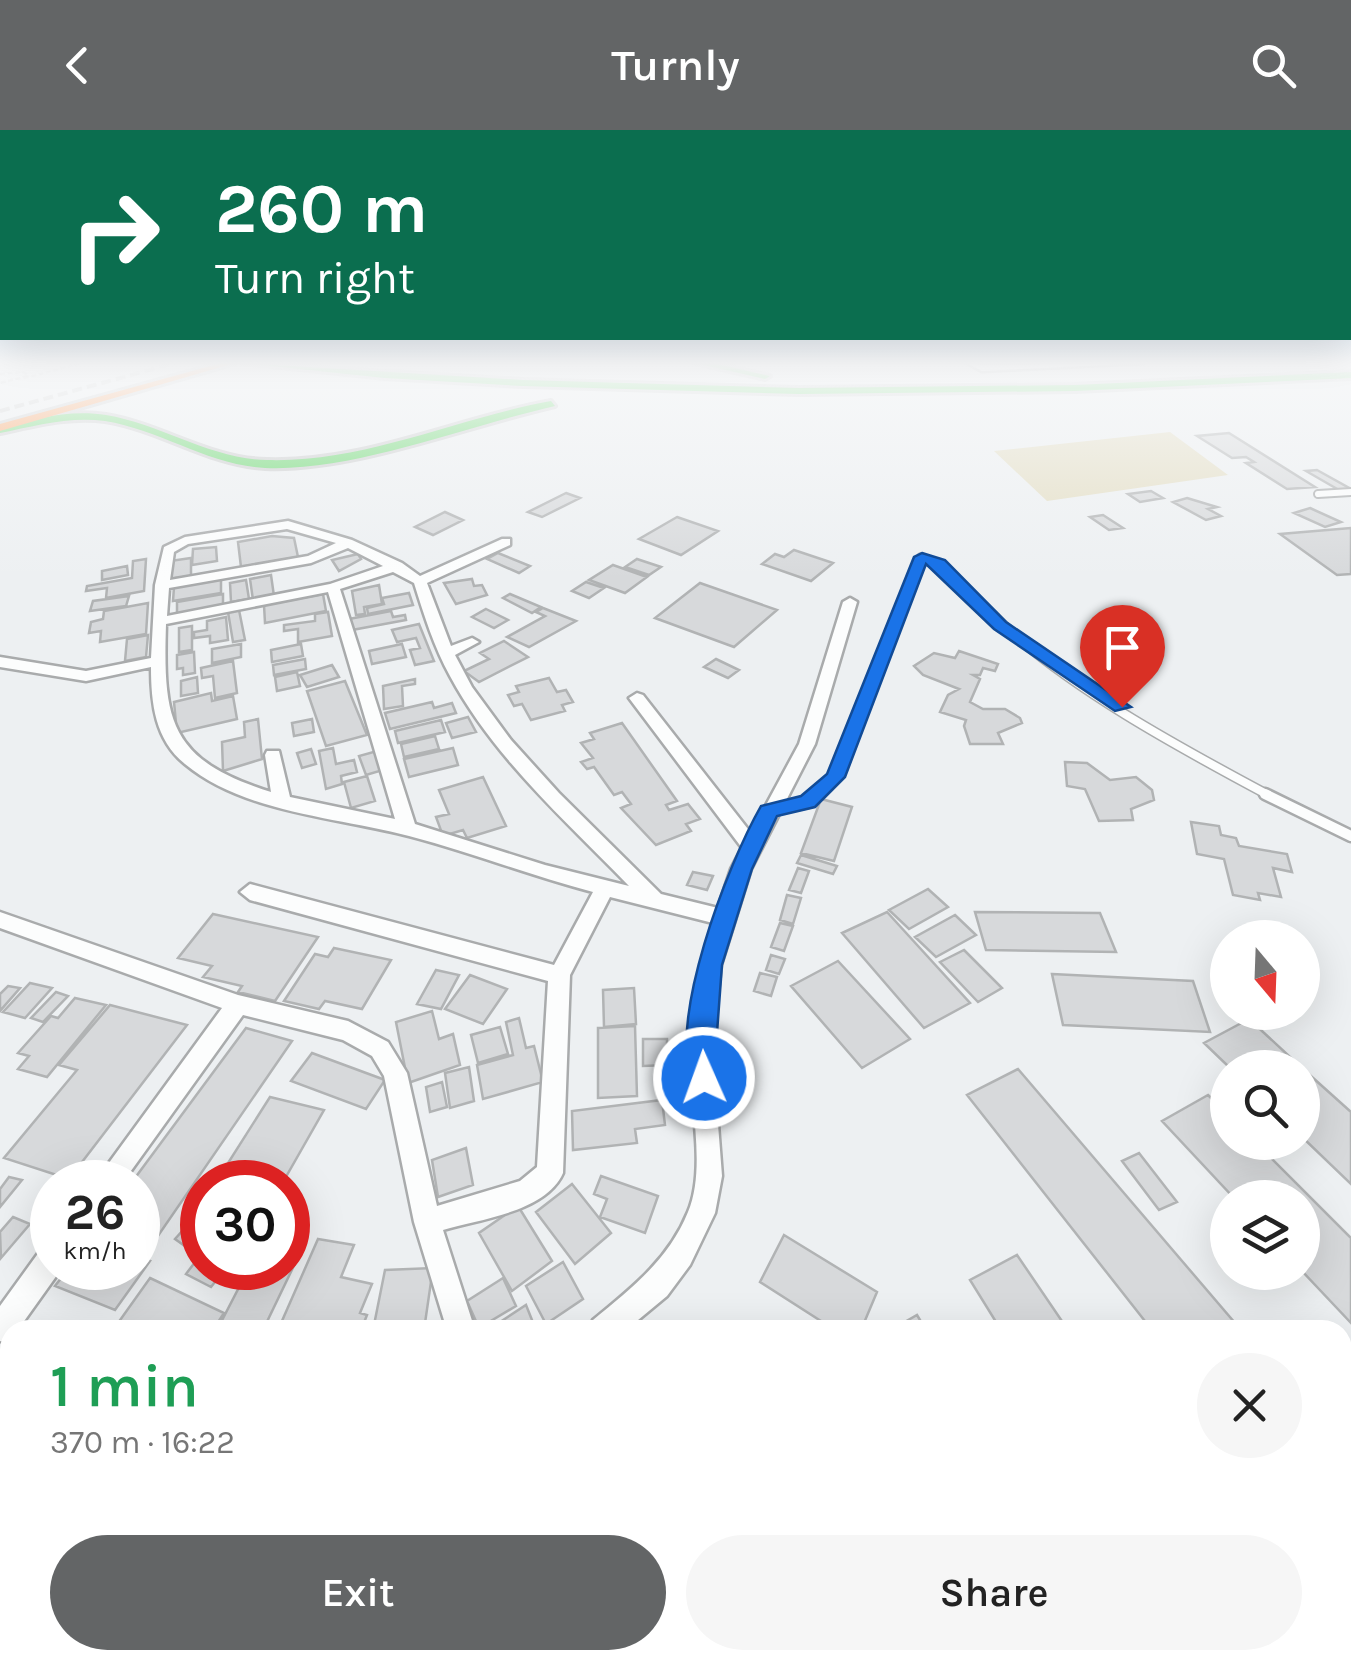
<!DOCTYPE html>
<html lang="en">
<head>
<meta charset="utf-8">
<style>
  :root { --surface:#fff; --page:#f6f6f6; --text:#222; --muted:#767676; --accent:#636566 }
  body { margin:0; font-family:Karla,sans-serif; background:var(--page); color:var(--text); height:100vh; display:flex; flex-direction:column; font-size:38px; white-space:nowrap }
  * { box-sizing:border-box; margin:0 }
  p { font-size:32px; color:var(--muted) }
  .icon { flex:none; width:55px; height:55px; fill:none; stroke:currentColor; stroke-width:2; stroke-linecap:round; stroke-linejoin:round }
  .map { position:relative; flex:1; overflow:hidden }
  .drawer { position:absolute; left:0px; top:1190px; width:1352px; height:350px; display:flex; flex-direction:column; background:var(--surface); border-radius:30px 30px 0 0; box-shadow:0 10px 40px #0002 }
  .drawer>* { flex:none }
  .hud { position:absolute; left:0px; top:0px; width:1352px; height:210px; box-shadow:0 10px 40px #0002; background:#0b6e4f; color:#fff; overflow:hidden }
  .needle { width:65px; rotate:161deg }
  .buttons { position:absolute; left:1210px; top:790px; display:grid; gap:20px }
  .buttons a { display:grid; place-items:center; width:110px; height:110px; border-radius:50%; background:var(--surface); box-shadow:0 10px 40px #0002; font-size:50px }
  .speed { position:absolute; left:30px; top:1030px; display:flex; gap:20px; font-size:50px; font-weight:700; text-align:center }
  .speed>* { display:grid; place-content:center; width:130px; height:130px; border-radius:50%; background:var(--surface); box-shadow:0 10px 40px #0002; line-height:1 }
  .speed small { font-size:25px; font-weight:400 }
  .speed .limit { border:15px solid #d22; background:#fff; color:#111 }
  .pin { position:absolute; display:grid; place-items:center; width:85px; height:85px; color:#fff; margin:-102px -42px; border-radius:50% 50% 50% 0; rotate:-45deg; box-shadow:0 0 10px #0007 }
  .pin .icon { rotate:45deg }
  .me { position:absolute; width:110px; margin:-55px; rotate:358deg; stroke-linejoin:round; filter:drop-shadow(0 0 8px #0008) }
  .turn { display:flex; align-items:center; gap:35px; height:210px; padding:0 50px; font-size:45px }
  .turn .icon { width:130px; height:130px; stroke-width:2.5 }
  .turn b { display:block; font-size:70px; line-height:85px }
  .round { display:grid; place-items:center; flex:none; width:105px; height:105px; border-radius:52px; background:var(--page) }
  .head { display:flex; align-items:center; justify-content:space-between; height:170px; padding:0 50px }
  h1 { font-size:60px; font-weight:600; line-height:75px; color:#1e9e55 }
  .primary-button { display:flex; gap:20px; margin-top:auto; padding:20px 50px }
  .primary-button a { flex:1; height:115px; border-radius:60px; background:var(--accent); color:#fff; font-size:40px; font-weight:600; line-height:115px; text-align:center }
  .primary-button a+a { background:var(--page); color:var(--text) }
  header { display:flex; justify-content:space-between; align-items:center; height:130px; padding:0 50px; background:var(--accent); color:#fff; font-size:45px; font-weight:600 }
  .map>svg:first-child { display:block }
</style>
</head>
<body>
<header><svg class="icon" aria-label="back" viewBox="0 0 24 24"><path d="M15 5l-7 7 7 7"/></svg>Turnly<svg class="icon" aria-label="search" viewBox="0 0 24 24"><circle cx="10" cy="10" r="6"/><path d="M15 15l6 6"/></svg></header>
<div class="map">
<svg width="1351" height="1540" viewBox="0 0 1351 1540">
  <rect width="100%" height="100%" fill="#edf0f2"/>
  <path fill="#e3ddc2" d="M1170 302 1228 345 1047 371 994 321Z"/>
  <path fill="#d7d9db" stroke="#b1b3b4" stroke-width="2.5" d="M1229 303 1315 357 1287 359 1246 333 1254 332 1246 327 1232 328 1197 306Z
    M1317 340 1351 359 1339 360 1306 341Z
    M1151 361 1163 368 1140 372 1128 364Z
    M566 363 580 368 542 387 528 382Z
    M1187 368 1217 377 1208 379 1221 386 1206 390 1173 372Z
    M1310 378 1341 392 1325 397 1294 383Z
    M445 382 463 390 433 405 415 397Z
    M1103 385 1123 398 1109 400 1090 387Z
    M677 387 718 401 681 425 639 409Z
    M1351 398V444L1337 445 1280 404Z
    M272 406 294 408 298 427 241 437 238 412Z
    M216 417 217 431 192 435 193 419Z
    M794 420 833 433 811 451 762 434 775 424 784 427Z
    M498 423 530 436 519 443 487 429Z
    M358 424 361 429 339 441 332 430Z
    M191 428V446L169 449 170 431Z
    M146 429 144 461 106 468 107 458 86 461 87 456 132 448 133 431Z
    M637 429 661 437 649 445 625 437Z
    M613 435 647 447 625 463 589 450Z
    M127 436 128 445 102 450V441Z
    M271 445 274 466 253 470 250 449Z
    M221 449V463L173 471 174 457Z
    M472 449 474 456 482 455 487 465 456 474 444 453Z
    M246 450 249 469 231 472 230 453Z
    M586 452 604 458 589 468 572 461Z
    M700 453 777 480 734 517 655 488Z
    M379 455 382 474 364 477 365 484 356 485 352 461Z
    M409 463 413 475 368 484 367 478 384 474 382 468Z
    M223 464V477L177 486V472Z
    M323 464 326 481 265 493 264 475Z
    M510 464 541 477 532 483 503 468Z
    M129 466 126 476 90 481 93 471Z
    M148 473 146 504 100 512 101 501 89 503 91 492 103 489 104 481Z
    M543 478 576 491 529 517 507 507 545 486 536 482Z
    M486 479 508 490 494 498 472 487Z
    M239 480 245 510 233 512 228 482Z
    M391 481 393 487 405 485 406 490 352 500 349 489Z
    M328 482 332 506 298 512V499L284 501V495L315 491V484Z
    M226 487 228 510 210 513V506L194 508V502L207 500V491Z
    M419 494 434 531 415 535 410 520 420 518 416 508 397 512 392 500Z
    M192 496V520L179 522V498Z
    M148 505 146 527 125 531 127 509Z
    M504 511 528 527 479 552 464 541 489 529 480 523Z
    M241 514V527L212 533V519Z
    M301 514 303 526 272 532 271 520Z
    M402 514 406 527 372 534 369 521Z
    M959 521 998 534 995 541 983 538 980 545H973L980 549 970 572 983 579H1005L1020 588 1022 593 998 603 1003 614H970L964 596 966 590 940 582 948 565 959 559 923 545 914 536 934 523 955 528Z
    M194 522 195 543 183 545V538L177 539V525Z
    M305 529 306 539 274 545 273 535Z
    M716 529 739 540 728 548 704 537Z
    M233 531 237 563 215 568 213 546 202 548 201 538Z
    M332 535 339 547 307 557 300 545Z
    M297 542 300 556 277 561 275 547Z
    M197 547 198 563 181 566V551Z
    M549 548 557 562 566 560 573 572 562 575 565 581 531 590 522 574 514 576 508 565 519 562 516 556Z
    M415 549V554L402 556 403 576 384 579 383 556Z
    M345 551 367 605 326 616 307 561Z
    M211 563 212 571 233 566 237 589 177 603 174 572Z
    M432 572 434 578 452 573 456 583 390 599 385 583Z
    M468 587 476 602 452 608 446 593Z
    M258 589 262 629 223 641 222 612 245 607 244 592Z
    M312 589 314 602 294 606 292 593Z
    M441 590 445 602 398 613 395 601Z
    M622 593 677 671 666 675 669 680 688 674 700 689 686 694 691 701 656 715 621 678 631 674 622 662 614 665 594 637 587 639 581 632 593 628 581 613 594 609 590 603Z
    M435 606 439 619 404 627 401 614Z
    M333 618 336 634 354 630 357 642 341 646 342 654 326 659 319 621Z
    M453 618 458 635 409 647 404 629Z
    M311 619 316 634 302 638 297 623Z
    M377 621 383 640 366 645 359 626Z
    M1065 632 1087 633 1110 650 1136 647 1152 660 1154 670 1131 679 1133 690 1099 691 1085 659 1067 656Z
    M367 646 375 671 351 678 344 652Z
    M483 647 506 696 467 708 463 700 443 706 436 687 449 684 439 660Z
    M821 669 852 677 834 731 801 723Z
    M1191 692 1219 696 1221 705 1236 708 1239 716 1287 724 1292 742 1273 738 1281 767 1258 763 1260 770 1233 765 1224 729 1197 724Z
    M801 725 837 736 833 744 797 733Z
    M798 738 809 741 801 763 789 760Z
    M693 742 713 746 707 760 687 755Z
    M928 759 948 777 909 799 889 780Z
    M787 765 801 768 793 794 780 790Z
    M887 782 970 873 924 898 842 803Z
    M975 782 1100 783 1116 822 986 820Z
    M213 784 318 807 275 871 238 862 242 856 203 847 212 836 178 828Z
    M955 785 976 805 936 827 915 807Z
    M780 793 793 796 784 821 771 817Z
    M334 818 391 830 362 879 325 871 319 879 284 871 315 824 328 827Z
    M964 820 1002 858 978 872 940 832Z
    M771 825 785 829 779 844 766 840Z
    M838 831 910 909 862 938 791 856Z
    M436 840 459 845 441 879 417 874Z
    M760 843 777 847 771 866 754 861Z
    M1052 844 1193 851 1210 902 1063 895Z
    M470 845 507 859 483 894 445 879Z
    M30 853 52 858 25 888 3 882Z
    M8 856 20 858 0 881V864Z
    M634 858 636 894 604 897 603 860Z
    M56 862 68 866 43 892 31 888Z
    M75 868 106 875 47 947 18 939 29 926 18 923 51 886 58 888Z
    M110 875 187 895 69 1049 4 1028 77 940 59 935Z
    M432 881 439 909 453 904 460 935 408 953 396 892Z
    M519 888 526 918 534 916 543 952 483 969 477 935 513 925 506 892Z
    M1249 889 1302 938H1230L1204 913Z
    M635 896 637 966 598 968V898Z
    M500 897 508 924 478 933 471 905Z
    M246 898 292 911 151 1116 138 1111V1052H132Z
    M643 909H667V935L643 936Z
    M312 923 385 950 366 979 291 951Z
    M469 937 474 971 450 978 445 943Z
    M1302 938 1351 982V1054L1302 1007Z
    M1018 939 1241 1200H1152L967 965Z
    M442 952 447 977 430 982 426 957Z
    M1208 965 1228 985V1012H1255L1351 1108V1193L1302 1141V1068H1234L1162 991Z
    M270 967 324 980 283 1052H216Z
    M662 970 665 995 635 999 637 1013 573 1020 572 981Z
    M466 1018 473 1055 438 1067 432 1030Z
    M1139 1023 1177 1072 1159 1080 1122 1031Z
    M601 1046 658 1066 645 1103 600 1087 607 1069 594 1064Z
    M9 1047 22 1050 0 1077V1059Z
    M572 1054 611 1103 575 1134 536 1082Z
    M518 1076 552 1131 512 1161 479 1103Z
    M202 1079V1110L192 1121 175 1109Z
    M13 1087 30 1094 1 1128 0 1102Z
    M784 1105 877 1162 861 1200H835L760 1152Z
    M318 1109 354 1115 341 1147 372 1154 360 1183 367 1185 361 1200H278Z
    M288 1121 300 1123 263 1200H217L249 1138H288Z
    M202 1123V1138H226L211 1157 186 1144Z
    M1017 1125 1068 1200H1001L970 1150Z
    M138 1127 150 1131 115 1180 55 1156 69 1138H138Z
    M563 1132 583 1169 546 1194 526 1156Z
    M433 1138 424 1200H373L385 1140Z
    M150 1148 224 1183 213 1200H113Z
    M503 1148 516 1176 479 1198 467 1171Z
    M526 1175 536 1200H488Z
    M917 1185 926 1200H891Z
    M1342 1273 1351 1282V1427L1342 1416Z
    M0 1298 10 1301V1347L0 1363Z
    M10 1357V1416L0 1433V1373Z
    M4 1504 10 1505V1530H57L52 1540H0Z
    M233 1530H289L285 1540H229Z"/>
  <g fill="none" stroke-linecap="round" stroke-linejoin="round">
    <defs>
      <path id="lane-far3" d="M1318 364 1351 362
        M898 487 921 427 950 443 996 487"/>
      <path id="lane-far2" d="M993 485C1063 555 1182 619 1270 666
        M815 666 836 647 899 485"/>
      <path id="lane-far1" d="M1265 664 1351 706
        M770 680 808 672 817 664"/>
      <path id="lane" d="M967 1540 975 1530"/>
      <path id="street" d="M967 233 983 235 1143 233 982 241Z
        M288 391 352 410 402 433 420 446 502 409H510V415L427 453 451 516 472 508 479 512 455 525 472 557 511 610 559 663 661 764 718 778 731 739 742 718 629 568 637 563 643 565 751 703 799 614 843 472 850 468 857 472 815 614 751 739 721 835 712 917 722 1046 715 1083 690 1135 667 1166 626 1200H589L593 1190C632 1158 669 1129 688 1082 707 1037 689 969 689 921 688 878 700 833 713 793L610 767 570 845 563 1043C546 1082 480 1089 443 1100L475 1200H447L414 1092 384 946 372 926 343 910 243 885 123 1052H95L222 878 0 798V782L238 865 348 891 388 912 407 943 437 1076 520 1051 537 1037 548 851 250 770 240 762 250 754 554 835 593 762C531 746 471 722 409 706 337 687 244 683 185 634 155 610 151 573 151 537L86 551 0 537V527L86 541 151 528 155 455 164 417 185 407ZM287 399 336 413 308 426 170 450 174 422 188 414ZM348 418 383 436 330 454 167 486 169 458 311 433ZM393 442 414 453C424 485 434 517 450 546 494 628 566 691 629 756L545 735 415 694 340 459ZM328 462 395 689 290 667 279 621H267L265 625 271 662C169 630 163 591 166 494Z
        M52 1114V1138H62L22 1194 24 1200H10V1214L0 1211V1176L42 1118Z
        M340 1530H377L373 1540H336Z"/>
      <path id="fast" d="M242 233 523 250 799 258 1075 255 1351 242V248L1075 261 799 264 523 256 385 248Z
        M695 233H713L770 246 765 249Z
        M551 271 555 276C467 296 353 342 265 338 208 335 161 300 105 291 70 286 34 296 0 303V297C34 289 70 279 106 285 161 294 210 329 267 330 364 333 457 288 551 271Z"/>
      <path id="slow" d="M221 233H235L0 301V294Z"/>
    </defs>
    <use href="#lane-far3" stroke="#a9abac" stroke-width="10"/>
    <use href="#lane-far2" stroke="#a9abac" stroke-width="11"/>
    <use href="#lane-far1" stroke="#a9abac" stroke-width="15"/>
    <use href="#lane" stroke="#a9abac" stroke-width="21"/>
    <use href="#street" stroke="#a9abac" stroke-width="5"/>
    <use href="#fast" stroke="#cbcccd" stroke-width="6"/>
    <use href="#slow" stroke="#cbcccd" stroke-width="6"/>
    <path stroke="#d1d1d2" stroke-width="2.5" stroke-dasharray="5 2.5" stroke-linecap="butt" d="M4 235 9 233
      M0 244 23 242 28 246 0 253
      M24 248 82 233"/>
    <use href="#lane-far3" stroke="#fcfdfd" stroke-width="6"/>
    <use href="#lane-far2" stroke="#fcfdfd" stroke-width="8"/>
    <use href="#lane-far1" stroke="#fcfdfd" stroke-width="10"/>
    <use href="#lane" stroke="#fcfdfd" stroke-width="16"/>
    <use href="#street" fill="#fcfdfd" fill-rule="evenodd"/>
    <use href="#fast" fill="#63d668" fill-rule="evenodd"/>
    <use href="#slow" fill="#ff974d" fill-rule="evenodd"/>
    <path stroke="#cecfcf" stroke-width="4" stroke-dasharray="10 5" stroke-linecap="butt" d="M0 281 175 233"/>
  </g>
  <linearGradient id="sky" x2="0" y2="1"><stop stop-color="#98c4ee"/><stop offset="0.52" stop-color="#f7f8f9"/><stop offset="1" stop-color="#f7f8f9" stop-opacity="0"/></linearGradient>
  <rect width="1351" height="448" fill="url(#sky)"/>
  <path fill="#1a73e8" stroke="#114b97" stroke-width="2.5" d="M922 423 945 430 1006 492 1131 577 1115 581 994 499 926 434 845 647 815 677 777 686 752 739 722 835 713 957 704 961 694 957C665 893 728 734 761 676L801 666 827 644 914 427Z"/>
</svg>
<div class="buttons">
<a><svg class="needle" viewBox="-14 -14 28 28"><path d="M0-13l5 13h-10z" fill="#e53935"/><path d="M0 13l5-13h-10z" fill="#767676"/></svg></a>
<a><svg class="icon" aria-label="search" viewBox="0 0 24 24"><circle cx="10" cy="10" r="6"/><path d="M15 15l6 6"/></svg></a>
<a><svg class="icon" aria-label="layers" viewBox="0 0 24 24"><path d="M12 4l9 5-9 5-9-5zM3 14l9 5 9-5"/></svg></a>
</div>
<div class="speed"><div>26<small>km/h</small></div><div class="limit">30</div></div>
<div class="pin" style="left:1122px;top:577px;background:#d93025"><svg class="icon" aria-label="arrive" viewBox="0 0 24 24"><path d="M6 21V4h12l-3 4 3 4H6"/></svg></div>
<svg class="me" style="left:704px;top:948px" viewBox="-20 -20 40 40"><circle r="17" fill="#1a73e8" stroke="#fff" stroke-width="3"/><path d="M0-11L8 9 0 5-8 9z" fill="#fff"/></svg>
<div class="hud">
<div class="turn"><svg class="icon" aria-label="right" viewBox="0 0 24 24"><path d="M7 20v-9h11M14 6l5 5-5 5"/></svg><div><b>260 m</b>Turn right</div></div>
</div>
<section class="drawer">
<div class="head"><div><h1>1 min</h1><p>370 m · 16:22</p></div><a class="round"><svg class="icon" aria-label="close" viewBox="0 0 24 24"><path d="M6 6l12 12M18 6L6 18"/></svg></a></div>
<div class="primary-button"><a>Exit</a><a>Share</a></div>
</section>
</div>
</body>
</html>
